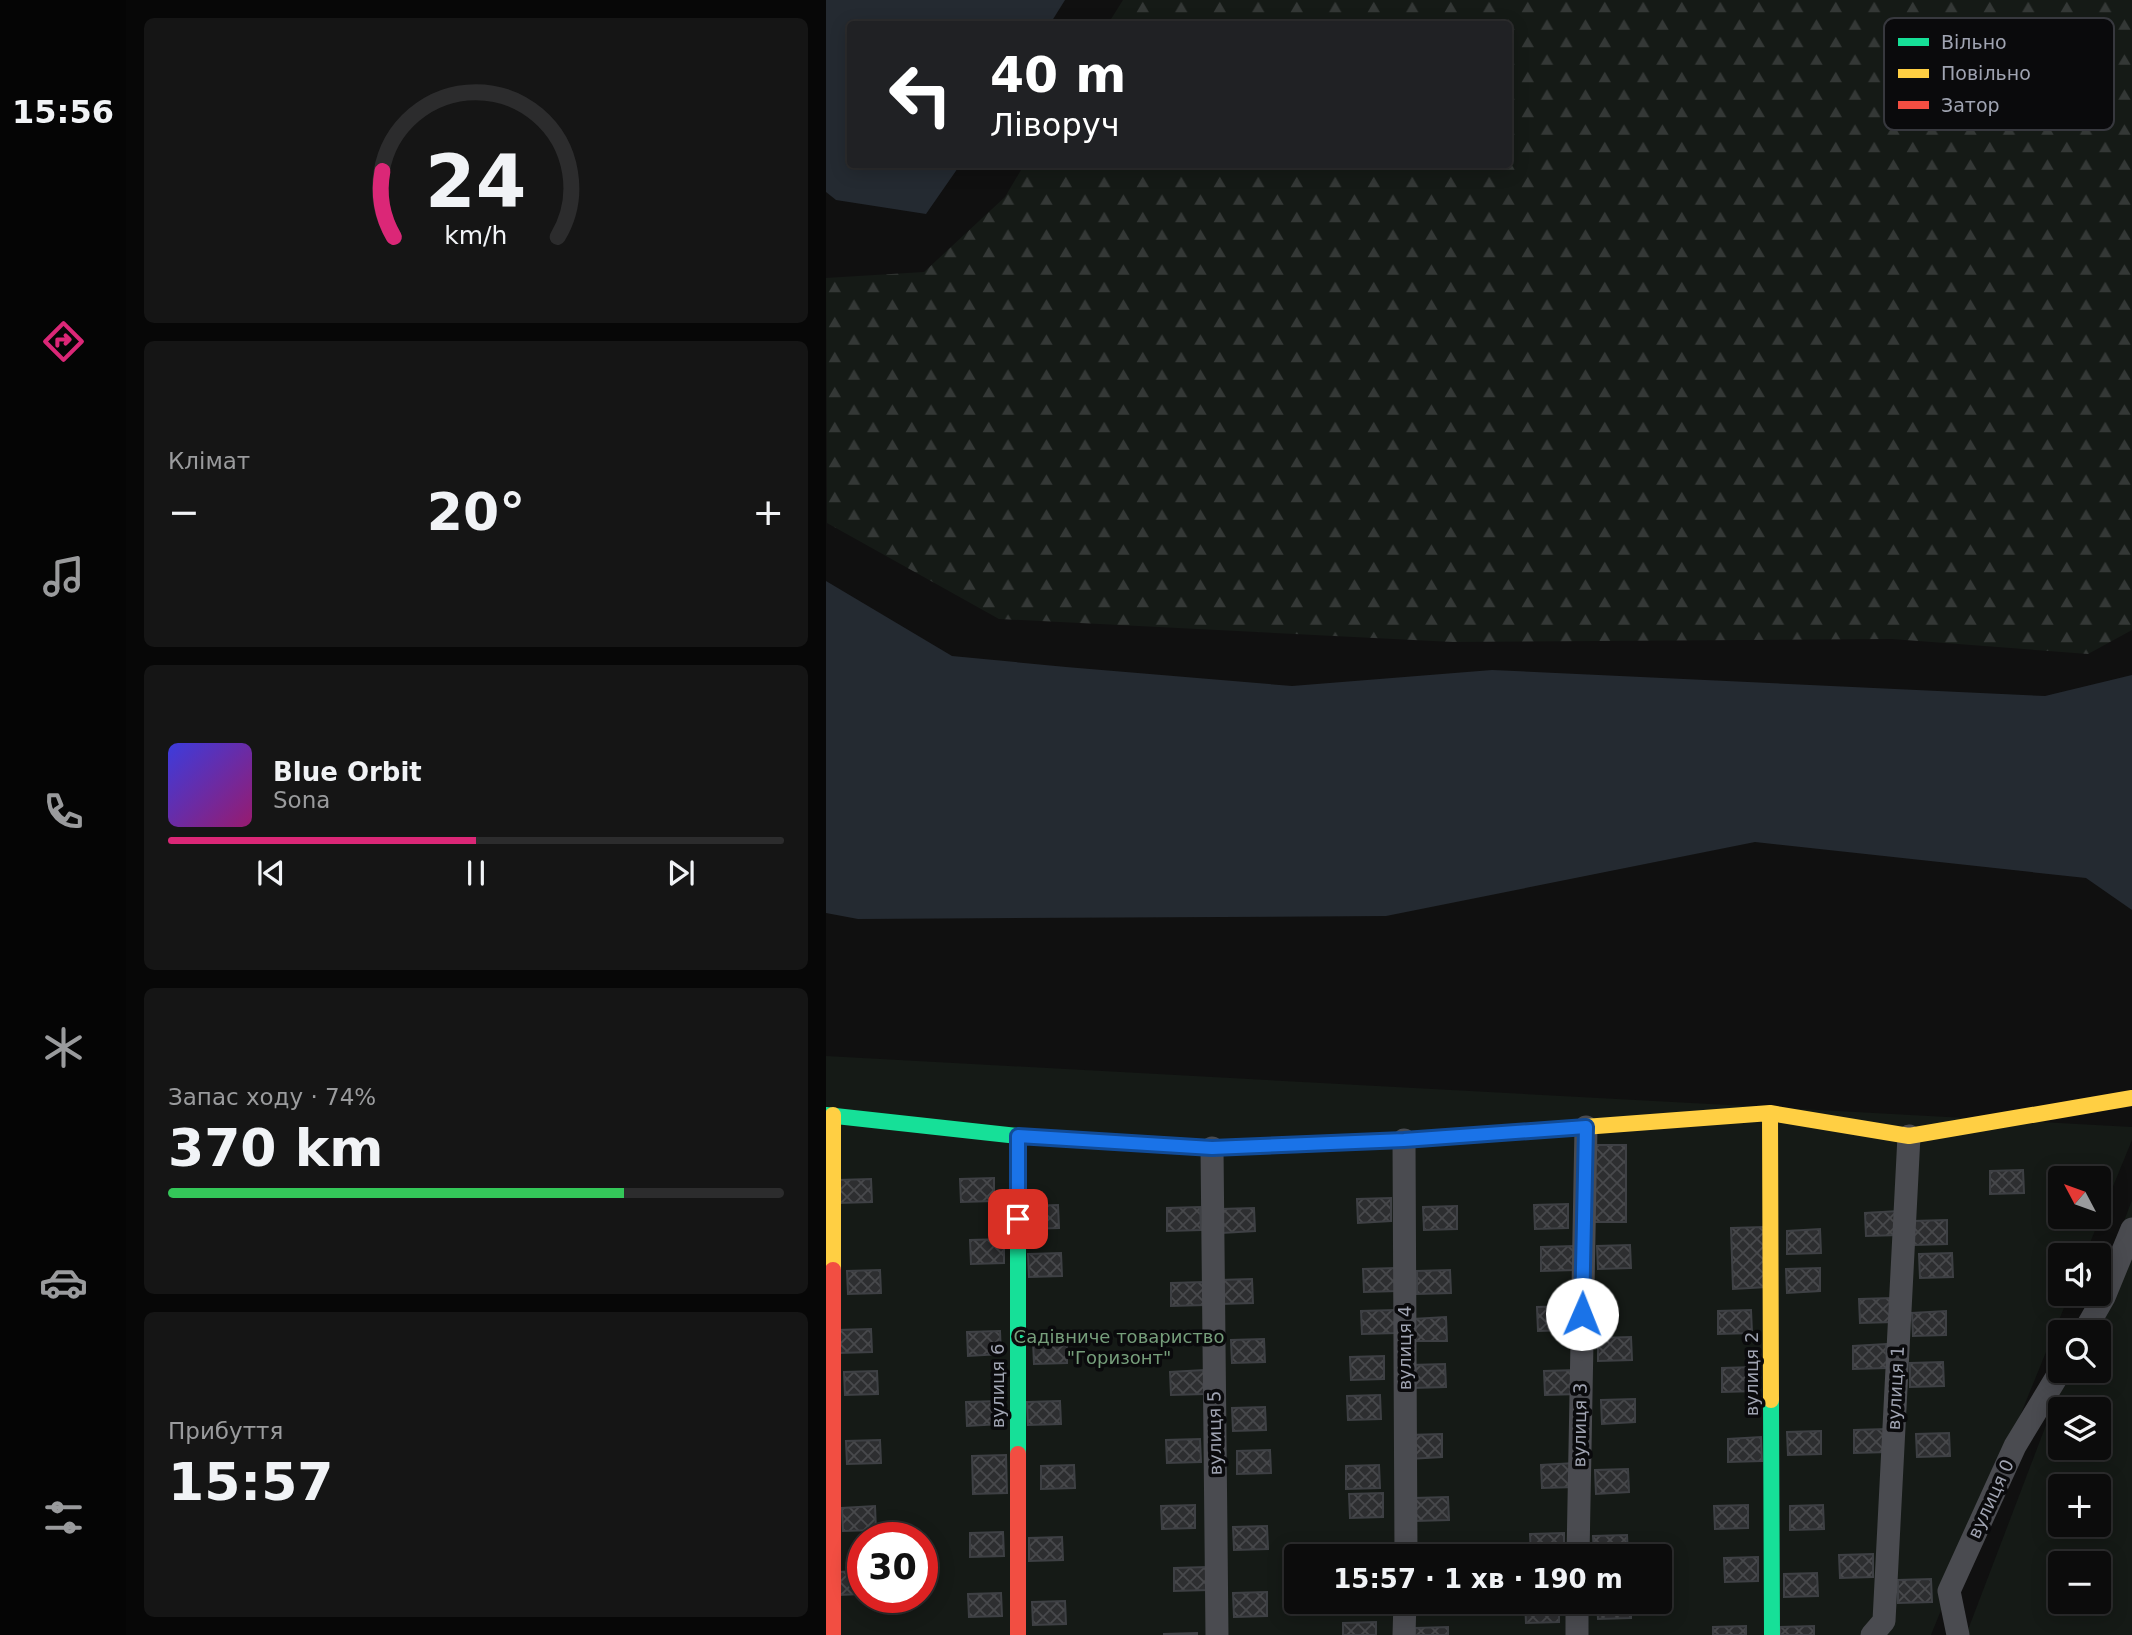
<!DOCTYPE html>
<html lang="uk">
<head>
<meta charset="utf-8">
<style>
  :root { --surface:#0c0c0c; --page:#151515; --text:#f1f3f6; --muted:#9a9b9d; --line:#2c2c2d; --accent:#db2777 }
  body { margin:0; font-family:"DejaVu Sans",sans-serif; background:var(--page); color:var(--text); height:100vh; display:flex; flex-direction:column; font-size:26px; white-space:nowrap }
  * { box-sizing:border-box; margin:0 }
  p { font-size:23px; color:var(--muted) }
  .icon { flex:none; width:38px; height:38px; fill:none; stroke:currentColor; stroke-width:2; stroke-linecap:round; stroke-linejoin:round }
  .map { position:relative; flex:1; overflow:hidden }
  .details { display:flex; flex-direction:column; gap:18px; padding:18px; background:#070707; width:700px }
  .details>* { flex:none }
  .top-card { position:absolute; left:21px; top:21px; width:665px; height:147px; border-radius:7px; box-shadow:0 4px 18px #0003,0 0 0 2px var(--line); background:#202124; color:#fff; overflow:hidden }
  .needle { width:46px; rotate:311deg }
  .tools { position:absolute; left:1222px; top:1166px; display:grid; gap:14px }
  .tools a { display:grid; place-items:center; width:63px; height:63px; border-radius:7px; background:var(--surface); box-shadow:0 4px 18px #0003,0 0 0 2px var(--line); font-size:35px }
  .speed { position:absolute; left:21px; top:1522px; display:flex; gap:14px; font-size:35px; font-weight:700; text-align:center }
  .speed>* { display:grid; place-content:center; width:91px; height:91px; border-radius:50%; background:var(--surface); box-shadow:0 4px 18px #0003,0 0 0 2px var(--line); line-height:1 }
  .speed .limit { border:10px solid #d22; background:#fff; color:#111 }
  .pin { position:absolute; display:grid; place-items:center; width:60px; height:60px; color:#fff; margin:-30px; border-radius:14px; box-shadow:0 4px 10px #0006 }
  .me { position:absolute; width:77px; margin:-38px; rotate:1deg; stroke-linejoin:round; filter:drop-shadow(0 0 5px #0008) }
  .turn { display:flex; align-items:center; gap:24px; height:147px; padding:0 28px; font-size:32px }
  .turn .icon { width:91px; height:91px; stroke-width:2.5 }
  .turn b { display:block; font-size:49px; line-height:60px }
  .big { font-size:52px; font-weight:600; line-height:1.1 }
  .details .card { flex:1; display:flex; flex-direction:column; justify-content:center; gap:10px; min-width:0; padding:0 24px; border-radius:10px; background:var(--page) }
  .details .dial { align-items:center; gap:0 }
  .dial svg { height:182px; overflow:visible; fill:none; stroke:var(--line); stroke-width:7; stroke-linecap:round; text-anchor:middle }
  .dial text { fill:var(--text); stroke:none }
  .song { display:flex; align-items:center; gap:21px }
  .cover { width:84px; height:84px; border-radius:10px; background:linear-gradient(135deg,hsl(240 70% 55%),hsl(320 70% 35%)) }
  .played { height:7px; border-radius:4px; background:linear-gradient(90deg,var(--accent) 50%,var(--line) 50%) }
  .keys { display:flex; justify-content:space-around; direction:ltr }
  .heat { display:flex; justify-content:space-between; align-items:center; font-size:38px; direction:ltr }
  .charge { height:10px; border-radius:5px; background:linear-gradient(90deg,#34c759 74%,var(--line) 0) }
  .trip { position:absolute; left:458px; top:1544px; width:388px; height:70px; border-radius:7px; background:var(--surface); box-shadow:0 4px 18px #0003,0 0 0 2px var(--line); font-weight:600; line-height:70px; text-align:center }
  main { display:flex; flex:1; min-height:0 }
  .tab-bar { display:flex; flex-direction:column; width:126px; justify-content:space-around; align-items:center; background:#050505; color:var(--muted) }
  .tab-bar .icon { width:49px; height:49px }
  .tab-bar .selected { color:var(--accent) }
  .tab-bar b { font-size:32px; color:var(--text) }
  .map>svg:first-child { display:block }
  .forest { fill:url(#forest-firs) }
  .garden { fill:#151a16; fill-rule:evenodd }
  .water { fill:#242a31 }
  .building { fill:url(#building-cross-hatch); stroke:#3e4044; stroke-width:2 }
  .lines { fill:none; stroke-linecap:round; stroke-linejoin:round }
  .street { stroke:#4a4b50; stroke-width:23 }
  .fast { stroke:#16e098; stroke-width:16 }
  .slow { stroke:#ffcf43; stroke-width:16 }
  .jam { stroke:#f24e42; stroke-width:16 }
  .route-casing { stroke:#114b97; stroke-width:18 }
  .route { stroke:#1a73e8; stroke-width:12 }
  .labels { text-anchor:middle; stroke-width:7; stroke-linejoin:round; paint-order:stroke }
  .park-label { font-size:18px; fill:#769e7b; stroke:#0a0a0c }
  .street-label { font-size:18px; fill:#a0a4b2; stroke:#0a0a0c }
  .key { fill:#0a0a0c; stroke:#37383e; stroke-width:2 }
  .key-label { font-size:19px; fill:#a0a4b2 }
</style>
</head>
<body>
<main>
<nav class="tab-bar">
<b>15:56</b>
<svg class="icon selected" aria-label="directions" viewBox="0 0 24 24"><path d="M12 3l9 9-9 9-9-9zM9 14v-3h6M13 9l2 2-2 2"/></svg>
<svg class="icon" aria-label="music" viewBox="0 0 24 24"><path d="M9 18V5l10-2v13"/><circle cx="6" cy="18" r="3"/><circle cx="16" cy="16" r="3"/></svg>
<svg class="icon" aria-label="phone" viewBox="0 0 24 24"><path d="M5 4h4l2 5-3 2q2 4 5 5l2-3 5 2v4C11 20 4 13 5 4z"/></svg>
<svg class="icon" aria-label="climate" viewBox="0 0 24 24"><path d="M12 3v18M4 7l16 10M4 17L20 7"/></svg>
<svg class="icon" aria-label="car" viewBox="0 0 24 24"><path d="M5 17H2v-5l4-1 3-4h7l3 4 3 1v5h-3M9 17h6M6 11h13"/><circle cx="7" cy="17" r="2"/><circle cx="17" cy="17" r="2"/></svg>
<svg class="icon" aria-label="filters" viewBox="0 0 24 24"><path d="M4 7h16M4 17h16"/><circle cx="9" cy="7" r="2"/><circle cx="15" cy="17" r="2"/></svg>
</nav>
<section class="details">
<div class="card dial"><svg viewBox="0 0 100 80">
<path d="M14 69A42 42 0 1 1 86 69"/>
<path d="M14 69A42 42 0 0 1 9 40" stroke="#db2777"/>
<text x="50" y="56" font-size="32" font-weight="700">24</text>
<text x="50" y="72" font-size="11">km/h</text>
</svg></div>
<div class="card"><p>Клімат</p>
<div class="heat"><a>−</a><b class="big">20°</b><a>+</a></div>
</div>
<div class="card">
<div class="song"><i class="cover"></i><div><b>Blue Orbit</b><p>Sona</p></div></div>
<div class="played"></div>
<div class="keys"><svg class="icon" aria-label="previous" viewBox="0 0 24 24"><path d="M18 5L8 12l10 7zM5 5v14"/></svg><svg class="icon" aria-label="pause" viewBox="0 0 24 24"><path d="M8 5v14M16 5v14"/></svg><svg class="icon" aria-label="next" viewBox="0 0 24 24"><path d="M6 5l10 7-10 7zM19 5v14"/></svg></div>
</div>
<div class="card"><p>Запас ходу · 74%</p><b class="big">370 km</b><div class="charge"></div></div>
<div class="card"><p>Прибуття</p><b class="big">15:57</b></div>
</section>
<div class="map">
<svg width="1306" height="1635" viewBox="0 0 1306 1635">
  <defs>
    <pattern id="forest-firs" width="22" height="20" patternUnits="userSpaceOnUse" patternTransform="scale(1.75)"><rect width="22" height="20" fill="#151a16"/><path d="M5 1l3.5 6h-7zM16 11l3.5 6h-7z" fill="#343836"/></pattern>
    <pattern id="building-cross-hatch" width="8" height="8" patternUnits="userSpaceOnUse" patternTransform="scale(1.75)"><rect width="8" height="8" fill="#2d2e30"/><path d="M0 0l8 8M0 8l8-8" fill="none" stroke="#48494c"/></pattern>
  </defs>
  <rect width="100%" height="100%" fill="#101010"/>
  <path class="forest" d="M297,0h1009v630l-44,24 -196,-15 -439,3 -454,-23 -172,-96 -1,-245 98,-6 81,-75 19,-32 484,-1v-140h-400z"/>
  <path class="garden" d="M0,1056l1306,71v13l-47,115h-25v38h10l-139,342h-1105zM1234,1178h38v38h-38zM37,1538h59v60h-59zM471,1556h364v45h-364z
    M1306,1200v435h-166l101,-265h31v-38h-16zM1234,1409h38v38h-38zM1234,1486h38v38h-38zM1234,1563h38v38h-38z"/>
  <path class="water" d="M0,0h239l-15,24h-200v140l110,1 -34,49 -90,-14 -10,-8z
    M0,581l126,75 114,11 226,19 200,-16 553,26 87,-21v235l-46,-32 -331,-36 -369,74 -528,3 -32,-6z"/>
  <path class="building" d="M766,1145h34v77h-33z
    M1197,1170l1,23 -34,1v-23z
    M1269,1172v6h-34v-5z
    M168,1178v23l-33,1 -1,-23z
    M45,1179l1,23 -34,1v-23z
    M565,1198v23l-33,2 -1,-24z
    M742,1204v24l-33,1 -1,-24z
    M232,1205l1,23 -34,1v-23z
    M631,1206v23l-33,1 -1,-23z
    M374,1207l1,23 -34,1v-23z
    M428,1208l1,23 -33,2 -1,-24z
    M1073,1211l1,24 -34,1 -1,-23z
    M1121,1220v24l-33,1 -1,-24z
    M938,1227l3,60 -34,2 -2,-61z
    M994,1229l1,24 -34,1v-23z
    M178,1239v24l-33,1 -1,-24z
    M804,1245l1,23 -33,1 -1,-23z
    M748,1246l1,24 -34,1v-24z
    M235,1253l1,23 -33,1 -1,-23z
    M1126,1253l1,24 -33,1 -1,-24z
    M570,1268l1,23 -33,1 -1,-23z
    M994,1268v23l-33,2 -1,-24z
    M54,1270l1,23 -33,1 -1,-23z
    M624,1270l1,23 -34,1v-23z
    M426,1279l1,24 -33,1 -1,-24z
    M378,1282l1,23 -34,1v-23z
    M1067,1298l1,24 -34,1 -1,-24z
    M744,1306l1,24 -33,1 -1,-24z
    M569,1310l1,23 -34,1 -1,-23z
    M925,1310l1,23 -34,1v-23z
    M1120,1311v24l-33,1 -1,-23z
    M620,1317l1,24h-34v-22z
    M45,1329l1,23 -34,1 -1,-23z
    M174,1331l1,23 -33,2 -1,-24z
    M805,1337l1,23 -34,1v-23z
    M438,1339l1,23 -33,1 -1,-23z
    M241,1340v23l-33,1 -1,-23z
    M1060,1344l1,24 -34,1v-23z
    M558,1356v23l-33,1 -1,-23z
    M1117,1362l1,24 -34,1v-24z
    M619,1364l1,23 -34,1 -1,-23z
    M929,1367l1,24 -34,1v-24z
    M378,1370l1,24 -34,1 -1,-23z
    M752,1370l1,24 -34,1 -1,-24z
    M51,1371l1,23 -33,1 -1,-23z
    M554,1395l1,24 -33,1 -1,-24z
    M809,1399v23l-33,2 -1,-24z
    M174,1401l1,23 -34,2 -1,-24z
    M234,1401l1,23 -33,1 -1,-23z
    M439,1407l1,23 -33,1 -1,-23z
    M1061,1429l1,23 -34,1v-23z
    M995,1431v23l-33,1 -1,-23z
    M1123,1433l1,23 -33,1 -1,-23z
    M616,1434v23l-33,2 -1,-24z
    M935,1437l1,24 -34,1v-23z
    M374,1439l1,23 -34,1 -1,-23z
    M54,1440l1,23 -34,1 -1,-23z
    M444,1450l1,23 -34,1v-23z
    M180,1455l1,38 -34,1 -1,-38z
    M749,1463v24l-33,1 -1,-23z
    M248,1465l1,23 -34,1v-23z
    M553,1465l1,23 -34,1v-23z
    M802,1469l1,23 -33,2 -1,-24z
    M557,1493v24l-33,1 -1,-24z
    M622,1497l1,23 -34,1 -1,-23z
    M369,1505v23l-33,1 -1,-23z
    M922,1505v23l-33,1 -1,-23z
    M997,1505l1,24 -34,1v-24z
    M49,1506l1,24 -33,1 -1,-23z
    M441,1526l1,23 -34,1 -1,-23z
    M177,1532l1,24 -34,1v-24z
    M738,1533v23h-33l-1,-22z
    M801,1535l1,21h-34l-1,-20z
    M236,1537l1,23 -34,1v-23z
    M1047,1554v23l-33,1 -1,-23z
    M932,1557v24l-33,1 -1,-24z
    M381,1567l1,23 -34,1v-23z
    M37,1571v23l-25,1 -1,-23z
    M991,1573l1,23 -34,1v-23z
    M1105,1579l1,23 -34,1v-23z
    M441,1592v24l-33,1 -1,-24z
    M175,1593l1,23 -33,1 -1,-23z
    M239,1601l1,23 -33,1 -1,-23z
    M699,1601h34v21l-33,1z
    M771,1601h34v17l-33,1z
    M550,1622v13h-33v-12z
    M920,1626v9h-33v-8z
    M988,1626v9h-34v-8z
    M622,1627v8h-33v-7z
    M371,1633v2h-33v-1z"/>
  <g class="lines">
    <path class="street" d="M578,1140l2,416
      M386,1148l5,487
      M1258,1332l20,-35 28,-68
      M752,1556l8,-429
      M578,1635l1,-34
      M751,1635v-34
      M1046,1635l12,-14 25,-485
      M1132,1635l-9,-44 66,-145 46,-76"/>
    <path class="fast" d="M0,1115l192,21 165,10
      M192,1136v318
      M945,1400l1,235"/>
    <path class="slow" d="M944,1113l1,287
      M7,1115v155
      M677,1133l267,-20 139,23 223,-38"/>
    <path class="jam" d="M357,1146l29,2 192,-8 99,-7
      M7,1270v365
      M192,1454v181"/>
  </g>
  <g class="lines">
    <g class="route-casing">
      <path id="route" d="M192,1219v-83l194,12 192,-8 182,-13 -4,187"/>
    </g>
    <use href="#route" class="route"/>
  </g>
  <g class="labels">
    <g class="park-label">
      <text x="293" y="1343">Садівниче товариство<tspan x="293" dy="21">"Горизонт"</tspan></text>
    </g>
    <g class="street-label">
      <text transform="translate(579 1348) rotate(-90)" y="6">вулиця 4</text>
      <text transform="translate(926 1374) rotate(-90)" y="6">вулиця 2</text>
      <text transform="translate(172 1386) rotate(-90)" y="6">вулиця 6</text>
      <text transform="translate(1070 1388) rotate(-87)" y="6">вулиця 1</text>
      <text transform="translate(754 1425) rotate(-89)" y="6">вулиця 3</text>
      <text transform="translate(389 1433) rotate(-91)" y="6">вулиця 5</text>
      <text transform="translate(1165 1499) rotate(-65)" y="6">вулиця 0</text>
    </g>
  </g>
  <rect x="1058" y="18" width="230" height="112" rx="10" class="key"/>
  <rect x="1072" y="38" width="31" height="8" fill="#16e098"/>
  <rect x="1072" y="69" width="31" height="9" fill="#ffcf43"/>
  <rect x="1072" y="101" width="31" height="8" fill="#f24e42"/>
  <g class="key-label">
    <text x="1115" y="49">Вільно</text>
    <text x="1115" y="80">Повільно</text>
    <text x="1115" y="112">Затор</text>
  </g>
</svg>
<div class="tools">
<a><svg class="needle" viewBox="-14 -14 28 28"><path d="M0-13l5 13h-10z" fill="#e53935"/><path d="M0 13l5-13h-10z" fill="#9a9b9d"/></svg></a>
<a><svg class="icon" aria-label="sound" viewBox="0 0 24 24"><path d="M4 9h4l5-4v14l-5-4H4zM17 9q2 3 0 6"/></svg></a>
<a><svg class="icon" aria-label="search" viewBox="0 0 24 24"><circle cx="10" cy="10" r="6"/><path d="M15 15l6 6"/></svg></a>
<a><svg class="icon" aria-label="layers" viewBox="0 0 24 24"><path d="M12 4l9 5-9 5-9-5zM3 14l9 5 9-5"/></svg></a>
<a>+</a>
<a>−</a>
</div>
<div class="speed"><div class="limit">30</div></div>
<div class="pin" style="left:192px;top:1219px;background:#d93025"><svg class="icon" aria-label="arrive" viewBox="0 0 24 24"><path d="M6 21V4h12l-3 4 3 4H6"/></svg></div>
<svg class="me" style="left:756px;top:1314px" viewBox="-20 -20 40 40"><circle r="19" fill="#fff"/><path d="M0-13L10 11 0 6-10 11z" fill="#1a73e8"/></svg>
<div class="trip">15:57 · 1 хв · 190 m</div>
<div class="top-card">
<div class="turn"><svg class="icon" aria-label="left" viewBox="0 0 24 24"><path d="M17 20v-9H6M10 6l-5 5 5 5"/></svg><div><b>40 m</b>Ліворуч</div></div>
</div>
</div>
</main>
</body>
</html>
